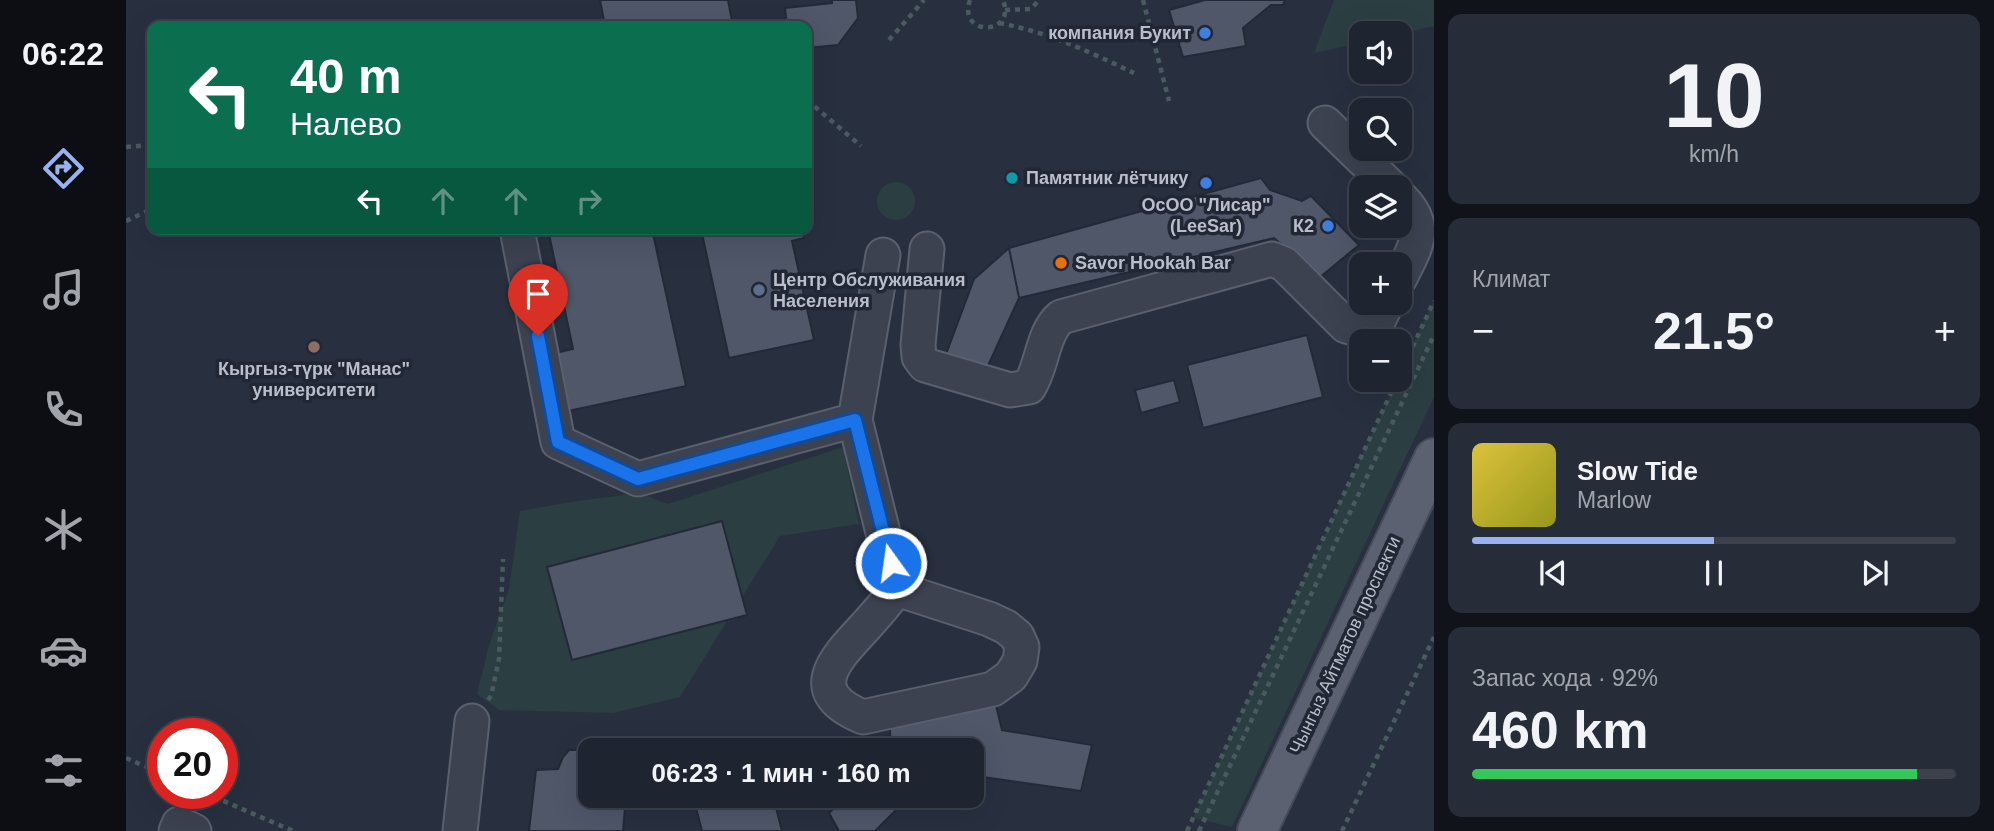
<!DOCTYPE html>
<html lang="ru">
<head>
<meta charset="utf-8">
<style>
  :root { --surface:#1e2430; --page:#262c38; --text:#f1f3f6; --muted:#a1a4ab; --line:#3c414c; --accent:#97b1f1 }
  body { margin:0; font-family:Helvetica,sans-serif; background:var(--page); color:var(--text); height:100vh; display:flex; flex-direction:column; font-size:26px; white-space:nowrap }
  * { box-sizing:border-box; margin:0 }
  p { font-size:23px; color:var(--muted) }
  .icon { flex:none; width:38px; height:38px; fill:none; stroke:currentColor; stroke-width:2; stroke-linecap:round; stroke-linejoin:round }
  .map { position:relative; flex:1; overflow:hidden }
  .details { display:flex; flex-direction:column; gap:14px; padding:14px; background:#10141a; width:560px }
  .details>* { flex:none }
  .guide { position:absolute; left:21px; top:21px; width:665px; height:214px; border-radius:14px; box-shadow:0 7px 28px #0002,0 0 0 2px var(--line); background:#0b6e4f; color:#fff; overflow:hidden }
  .fabs { position:absolute; left:1223px; top:21px; display:grid; gap:14px }
  .fabs a { display:grid; place-items:center; width:63px; height:63px; border-radius:14px; background:var(--surface); box-shadow:0 7px 28px #0002,0 0 0 2px var(--line); font-size:35px }
  .speed { position:absolute; left:21px; top:718px; display:flex; gap:14px; font-size:35px; font-weight:700; text-align:center }
  .speed>* { display:grid; place-content:center; width:91px; height:91px; border-radius:50%; background:var(--surface); box-shadow:0 7px 28px #0002,0 0 0 2px var(--line); line-height:1 }
  .speed .limit { border:10px solid #d22; background:#fff; color:#111 }
  .pin { position:absolute; display:grid; place-items:center; width:60px; height:60px; color:#fff; margin:-72px -30px; border-radius:50% 50% 50% 0; rotate:-45deg; box-shadow:0 0 7px #0007 }
  .pin .icon { rotate:45deg }
  .me { position:absolute; width:77px; margin:-38px; rotate:346deg; stroke-linejoin:round; filter:drop-shadow(0 0 5px #0008) }
  .turn { display:flex; align-items:center; gap:24px; height:147px; padding:0 28px; font-size:32px }
  .turn .icon { width:91px; height:91px; stroke-width:2.5 }
  .turn b { display:block; font-size:49px; line-height:60px }
  .lanes { display:flex; align-items:center; height:66px; padding:0 28px; background:#0003; justify-content:center; gap:35px; direction:ltr }
  .lanes .off { opacity:.35 }
  .big { font-size:52px; font-weight:600; line-height:1.1 }
  .details .card { flex:1; display:flex; flex-direction:column; justify-content:center; gap:10px; min-width:0; padding:0 24px; border-radius:14px; background:var(--page) }
  .details .dial { align-items:center; gap:0 }
  .dial b { font-size:91px; line-height:1 }
  .song { display:flex; align-items:center; gap:21px }
  .cover { width:84px; height:84px; border-radius:10px; background:linear-gradient(135deg,hsl(50 70% 55%),hsl(60 70% 35%)) }
  .played { height:7px; border-radius:4px; background:linear-gradient(90deg,var(--accent) 50%,var(--line) 50%) }
  .keys { display:flex; justify-content:space-around; direction:ltr }
  .heat { display:flex; justify-content:space-between; align-items:center; font-size:38px; direction:ltr }
  .charge { height:10px; border-radius:5px; background:linear-gradient(90deg,#34c759 92%,var(--line) 0) }
  .trip { position:absolute; left:452px; top:738px; width:406px; height:70px; border-radius:14px; background:var(--surface); box-shadow:0 7px 28px #0002,0 0 0 2px var(--line); font-weight:600; line-height:70px; text-align:center }
  main { display:flex; flex:1; min-height:0 }
  .tabs { display:flex; flex-direction:column; width:126px; justify-content:space-around; align-items:center; background:#0c0e13; color:var(--muted) }
  .tabs .icon { width:49px; height:49px }
  .tabs .on { color:var(--accent) }
  .tabs b { font-size:32px; color:var(--text) }
  .map>svg:first-child { display:block }
  .green { fill:#2b3e42 }
  .building { fill:#4f5769; stroke:#232937; stroke-width:2 }
  .lines { fill:none; stroke-linecap:round; stroke-linejoin:round }
  .minor-casing { stroke:#5a606d; stroke-width:37 }
  .major-casing { stroke:#464b59; stroke-width:42 }
  .path { stroke:#4a5b60; stroke-width:4.5; stroke-dasharray:5 5; stroke-linecap:butt }
  .minor { stroke:#3c4250; stroke-width:33 }
  .major { stroke:#5b6170; stroke-width:38 }
  .route-casing { stroke:#114b97; stroke-width:18 }
  .route { stroke:#1a73e8; stroke-width:12 }
  .shop-dot { fill:#3f7fe0; stroke:#212735; stroke-width:2.5 }
  .culture-dot { fill:#0f9aa8; stroke:#212735; stroke-width:2.5 }
  .food-dot { fill:#e8710a; stroke:#212735; stroke-width:2.5 }
  .service-dot { fill:#5c6f8a; stroke:#212735; stroke-width:2.5 }
  .education-dot { fill:#8d6e63; stroke:#212735; stroke-width:2.5 }
  .labels { text-anchor:middle; stroke-width:7; stroke-linejoin:round; paint-order:stroke }
  .poi-label { font-size:18px; font-weight:bold; fill:#b9beca; stroke:#212735; text-anchor:start }
  .street-label { font-size:18px; fill:#b9beca; stroke:#212735 }
</style>
</head>
<body>
<main>
<nav class="tabs">
<b>06:22</b>
<svg class="icon on" aria-label="directions" viewBox="0 0 24 24"><path d="M12 3l9 9-9 9-9-9zM9 14v-3h6M13 9l2 2-2 2"/></svg>
<svg class="icon" aria-label="music" viewBox="0 0 24 24"><path d="M9 18V5l10-2v13"/><circle cx="6" cy="18" r="3"/><circle cx="16" cy="16" r="3"/></svg>
<svg class="icon" aria-label="phone" viewBox="0 0 24 24"><path d="M5 4h4l2 5-3 2q2 4 5 5l2-3 5 2v4C11 20 4 13 5 4z"/></svg>
<svg class="icon" aria-label="climate" viewBox="0 0 24 24"><path d="M12 3v18M4 7l16 10M4 17L20 7"/></svg>
<svg class="icon" aria-label="car" viewBox="0 0 24 24"><path d="M5 17H2v-5l4-1 3-4h7l3 4 3 1v5h-3M9 17h6M6 11h13"/><circle cx="7" cy="17" r="2"/><circle cx="17" cy="17" r="2"/></svg>
<svg class="icon" aria-label="filters" viewBox="0 0 24 24"><path d="M4 7h16M4 17h16"/><circle cx="9" cy="7" r="2"/><circle cx="15" cy="17" r="2"/></svg>
</nav>
<div class="map">
<svg width="1308" height="831" viewBox="0 0 1308 831">
  <rect width="100%" height="100%" fill="#283040"/>
  <path class="green" d="M1208,0h100v26l-34,8 -38,-1 -1,10 -47,10z
    M751 201a19 19 0 1 1 38 0a19 19 0 1 1-38 0Z
    M1308,300v97l-202,430 -39,-9 204,-438h3v-7z
    M717,447l16,77 -79,12 -100,161 -67,16 -114,-3 -22,-16 13,-52 19,-53 11,-78 58,-10 60,-8 30,11z"/>
  <path class="building" d="M474,0h128l4,21 -28,5h-99z
    M706,0h24l2,18 -20,27 -31,3v-22h-20l-2,-18 47,-5z
    M1079,0h80l-2,5h-12l-28,23 3,18 -63,11 -14,-47z
    M1135,178l9,12 32,11 9,-5 48,49 -40,33 -45,-40 -255,60 -10,-50z
    M422,229h104l34,157 -118,25 -13,-58 18,-4z
    M575,229h101l2,9 -12,3 22,99 -85,18z
    M883,248l10,50 -33,72 -41,-13 29,-78z
    M1181,335l16,62 -120,31 -16,-63z
    M1048,380l6,22 -39,11 -6,-23z
    M596,521l25,94 -175,45 -25,-93z
    M868,697l8,33 90,15 -11,46 -105,-15 -5,1v-26h-79l-3,-28z
    M443,750h13l8,4v42h36l-3,35h-94l7,-61 22,-1 5,-12z
    M567,796h80l9,35h-80z
    M721,796h63l-35,35h-36l-10,-18z"/>
  <g class="lines">
    <g class="minor-casing">
      <path id="minor" d="M1199,123l66,64
        M1274,197c30,29 16,49 0,81
        M391,229l41,213 80,37 217,-59
        M801,249l-9,96 1,12 6,8 85,25 19,-3c14,-22 13,-54 32,-70l211,-58 12,5 62,62 21,5 12,-12 8,-16
        M757,255l-28,165 42,169c-10,13 -21,26 -32,38 -30,32 -63,65 -2,90l130,-28 18,-13 9,-15 2,-14 -5,-11 -11,-9 -17,-8 -92,-30
        M50,831l3,-7 15,7
        M334,831l12,-110"/>
    </g>
    <g class="major-casing">
      <path id="major" d="M1131,831l177,-373"/>
    </g>
    <path class="path" d="M844,0c-13,37 47,36 33,0
      M1017,0l26,101
      M879,10l26,-1 8,-9
      M873,23c52,10 88,28 135,50
      M763,40l35,-40
      M681,100l54,46
      M0,147l26,-2
      M0,221l26,-12
      M1274,374l34,-73
      M362,700l3,-4 8,-37 4,-100
      M0,758l37,16
      M79,793l88,38
      M1061,831l210,-451
      M1073,831l235,-496
      M1216,831l92,-194"/>
    <use href="#minor" class="minor"/>
    <use href="#major" class="major"/>
  </g>
  <g class="lines">
    <g class="route-casing">
      <path id="route" d="M412,336l20,106 80,37 217,-59 36,143"/>
    </g>
    <use href="#route" class="route"/>
  </g>
  <g class="shop-dot">
    <circle cx="1079" cy="33" r="7"/>
    <circle cx="1080" cy="183" r="7"/>
    <circle cx="1202" cy="226" r="7"/>
  </g>
  <circle class="culture-dot" cx="886" cy="178" r="7"/>
  <circle class="food-dot" cx="935" cy="263" r="7"/>
  <circle class="service-dot" cx="633" cy="290" r="7"/>
  <circle class="education-dot" cx="188" cy="347" r="7"/>
  <g class="labels">
    <g class="poi-label">
      <text x="1065" y="39" text-anchor="end">компания Букит</text>
      <text x="900" y="184">Памятник лётчику</text>
      <text x="1080" y="211" text-anchor="middle">ОсОО "Лисар"<tspan x="1080" dy="21">(LeeSar)</tspan></text>
      <text x="1188" y="232" text-anchor="end">К2</text>
      <text x="949" y="269">Savor Hookah Bar</text>
      <text x="647" y="286">Центр Обслуживания<tspan x="647" dy="21">Населения</tspan></text>
      <text x="188" y="375" text-anchor="middle">Кыргыз-түрк "Манас"<tspan x="188" dy="21">университети</tspan></text>
    </g>
    <g class="street-label">
      <text transform="translate(1219 645) rotate(-65)" y="6">Чынгыз Айтматов проспекти</text>
    </g>
  </g>
</svg>
<div class="fabs">
<a><svg class="icon" aria-label="sound" viewBox="0 0 24 24"><path d="M4 9h4l5-4v14l-5-4H4zM17 9q2 3 0 6"/></svg></a>
<a><svg class="icon" aria-label="search" viewBox="0 0 24 24"><circle cx="10" cy="10" r="6"/><path d="M15 15l6 6"/></svg></a>
<a><svg class="icon" aria-label="layers" viewBox="0 0 24 24"><path d="M12 4l9 5-9 5-9-5zM3 14l9 5 9-5"/></svg></a>
<a>+</a>
<a>−</a>
</div>
<div class="speed"><div class="limit">20</div></div>
<div class="pin" style="left:412px;top:336px;background:#d93025"><svg class="icon" aria-label="arrive" viewBox="0 0 24 24"><path d="M6 21V4h12l-3 4 3 4H6"/></svg></div>
<svg class="me" style="left:765px;top:563px" viewBox="-20 -20 40 40"><circle r="17" fill="#1a73e8" stroke="#fff" stroke-width="3"/><path d="M0-11L8 9 0 5-8 9z" fill="#fff"/></svg>
<div class="trip">06:23 · 1 мин · 160 m</div>
<div class="guide">
<div class="turn"><svg class="icon" aria-label="left" viewBox="0 0 24 24"><path d="M17 20v-9H6M10 6l-5 5 5 5"/></svg><div><b>40 m</b>Налево</div></div>
<div class="lanes"><svg class="icon" aria-label="left" viewBox="0 0 24 24"><path d="M17 20v-9H6M10 6l-5 5 5 5"/></svg><svg class="icon off" aria-label="ahead" viewBox="0 0 24 24"><path d="M12 20V5M6 11l6-6 6 6"/></svg><svg class="icon off" aria-label="ahead" viewBox="0 0 24 24"><path d="M12 20V5M6 11l6-6 6 6"/></svg><svg class="icon off" aria-label="right" viewBox="0 0 24 24"><path d="M7 20v-9h11M14 6l5 5-5 5"/></svg></div>
</div>
</div>
<section class="details">
<div class="card dial"><b>10</b><p>km/h</p></div>
<div class="card"><p>Климат</p>
<div class="heat"><a>−</a><b class="big">21.5°</b><a>+</a></div>
</div>
<div class="card">
<div class="song"><i class="cover"></i><div><b>Slow Tide</b><p>Marlow</p></div></div>
<div class="played"></div>
<div class="keys"><svg class="icon" aria-label="previous" viewBox="0 0 24 24"><path d="M18 5L8 12l10 7zM5 5v14"/></svg><svg class="icon" aria-label="pause" viewBox="0 0 24 24"><path d="M8 5v14M16 5v14"/></svg><svg class="icon" aria-label="next" viewBox="0 0 24 24"><path d="M6 5l10 7-10 7zM19 5v14"/></svg></div>
</div>
<div class="card"><p>Запас хода · 92%</p><b class="big">460 km</b><div class="charge"></div></div>
</section>
</main>
</body>
</html>
